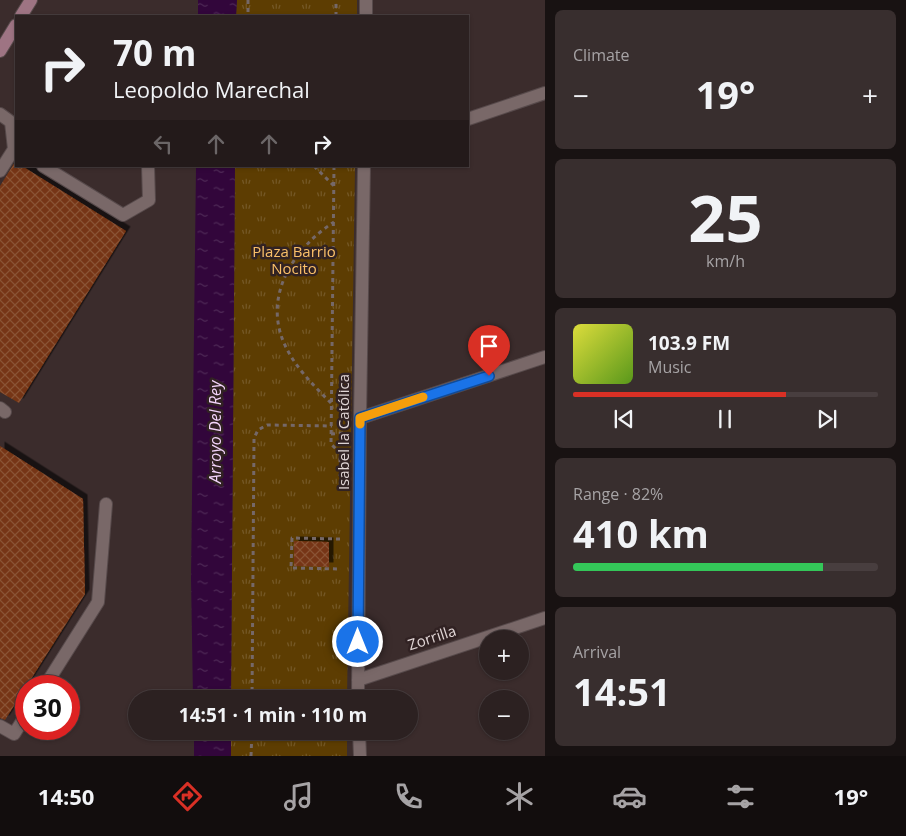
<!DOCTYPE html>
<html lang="en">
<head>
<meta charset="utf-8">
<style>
  :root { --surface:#2c2121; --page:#382e2e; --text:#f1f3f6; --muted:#a6a3a5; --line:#483e3f; --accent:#d93025 }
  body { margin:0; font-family:"Open Sans",sans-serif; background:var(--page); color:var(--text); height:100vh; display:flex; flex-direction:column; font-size:19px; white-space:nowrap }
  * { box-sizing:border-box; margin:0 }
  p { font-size:16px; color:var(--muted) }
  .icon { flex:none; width:28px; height:28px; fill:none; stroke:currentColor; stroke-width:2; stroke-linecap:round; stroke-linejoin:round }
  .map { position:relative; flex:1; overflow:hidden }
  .side { display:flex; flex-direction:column; gap:10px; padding:10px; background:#181212; width:361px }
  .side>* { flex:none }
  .banner { position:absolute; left:15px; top:15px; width:454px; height:152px; border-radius:0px; box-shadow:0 1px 4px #0004,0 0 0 1px var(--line); background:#2c2121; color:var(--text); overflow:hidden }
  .buttons { position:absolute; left:479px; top:630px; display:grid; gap:10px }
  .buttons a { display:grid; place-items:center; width:50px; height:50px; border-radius:50%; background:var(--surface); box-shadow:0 1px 4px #0004,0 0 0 1px var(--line); font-size:25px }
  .speed { position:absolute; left:15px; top:675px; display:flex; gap:10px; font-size:25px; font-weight:700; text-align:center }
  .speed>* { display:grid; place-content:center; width:65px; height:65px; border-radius:50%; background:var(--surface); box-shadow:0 1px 4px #0004,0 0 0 1px var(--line); line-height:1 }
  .speed .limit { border:8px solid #d22; background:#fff; color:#111 }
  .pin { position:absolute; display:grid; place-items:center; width:42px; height:42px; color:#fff; margin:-51px -21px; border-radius:50% 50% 50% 0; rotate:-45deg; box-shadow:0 0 5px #0007 }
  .pin .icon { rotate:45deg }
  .me { position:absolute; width:55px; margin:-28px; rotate:0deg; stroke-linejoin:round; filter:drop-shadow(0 0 4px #0008) }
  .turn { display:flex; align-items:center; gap:18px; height:105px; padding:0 15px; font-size:22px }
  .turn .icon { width:65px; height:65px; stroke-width:2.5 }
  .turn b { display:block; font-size:35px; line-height:42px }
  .lanes { display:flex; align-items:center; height:48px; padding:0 15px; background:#0003; justify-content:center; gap:25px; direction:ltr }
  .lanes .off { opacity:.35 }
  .big { font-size:38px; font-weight:700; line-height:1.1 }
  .side .tile { flex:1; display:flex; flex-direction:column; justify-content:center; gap:8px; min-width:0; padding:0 18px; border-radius:8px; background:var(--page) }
  .side .dial { align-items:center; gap:0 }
  .dial b { font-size:65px; line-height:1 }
  .song { display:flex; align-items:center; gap:15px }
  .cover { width:60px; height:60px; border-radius:8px; background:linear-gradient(135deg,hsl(60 70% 55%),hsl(90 70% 35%)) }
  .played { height:5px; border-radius:2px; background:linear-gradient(90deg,var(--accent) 70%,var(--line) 70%) }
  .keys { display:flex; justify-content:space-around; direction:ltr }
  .heat { display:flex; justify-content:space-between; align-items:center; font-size:28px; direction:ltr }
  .charge { height:8px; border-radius:4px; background:linear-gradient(90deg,#34c759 82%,var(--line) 0) }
  .trip { position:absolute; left:128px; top:690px; width:290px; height:50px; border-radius:25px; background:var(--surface); box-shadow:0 1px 4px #0004,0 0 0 1px var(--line); font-weight:700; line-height:50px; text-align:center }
  .dock { display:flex; height:80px; justify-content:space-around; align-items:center; background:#120d0d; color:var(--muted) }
  .dock .icon { width:35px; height:35px }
  .dock .on { color:var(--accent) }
  .dock b { font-size:22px; color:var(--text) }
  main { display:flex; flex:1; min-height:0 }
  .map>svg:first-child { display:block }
  .park { fill:url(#park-tufts) }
  .water { fill:url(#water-ripples) }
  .building { fill:url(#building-cross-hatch); filter:url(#shadow) }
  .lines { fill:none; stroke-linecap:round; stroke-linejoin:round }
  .lane-casing { stroke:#574a4b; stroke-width:14 }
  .street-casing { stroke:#574a4b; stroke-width:14 }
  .secondary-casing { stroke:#574a4b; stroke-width:14 }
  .path { stroke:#756868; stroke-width:3; stroke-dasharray:4 4; stroke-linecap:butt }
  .lane { stroke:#796868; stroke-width:12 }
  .street { stroke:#796868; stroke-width:12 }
  .secondary { stroke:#9e7483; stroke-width:12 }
  .route-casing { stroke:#114b97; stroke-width:12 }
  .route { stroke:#1a73e8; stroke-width:9 }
  .slow { stroke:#f59e0b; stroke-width:9 }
  .labels { text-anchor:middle; stroke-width:5; stroke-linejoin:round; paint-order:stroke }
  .park-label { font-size:15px; fill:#fbc069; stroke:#312223 }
  .street-label { font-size:15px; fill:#e1d6d6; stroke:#312223 }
  .water-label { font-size:16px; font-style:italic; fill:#f3d4fb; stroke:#312223 }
</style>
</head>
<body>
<main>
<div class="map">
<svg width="545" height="756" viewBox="0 0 545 756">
  <defs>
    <pattern id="park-tufts" width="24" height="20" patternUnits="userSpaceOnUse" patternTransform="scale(1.25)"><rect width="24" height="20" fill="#5d3d02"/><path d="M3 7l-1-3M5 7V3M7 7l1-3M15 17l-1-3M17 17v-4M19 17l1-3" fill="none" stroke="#745826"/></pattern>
    <pattern id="water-ripples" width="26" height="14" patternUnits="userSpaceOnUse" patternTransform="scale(1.25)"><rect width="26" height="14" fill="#32063b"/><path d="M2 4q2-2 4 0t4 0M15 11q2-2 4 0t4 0" fill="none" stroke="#4f2a57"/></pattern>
    <pattern id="building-cross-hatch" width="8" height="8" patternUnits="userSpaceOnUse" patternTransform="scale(1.25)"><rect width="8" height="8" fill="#763612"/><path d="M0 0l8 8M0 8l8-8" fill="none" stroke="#895234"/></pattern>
    <filter id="shadow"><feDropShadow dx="4.5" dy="-4.5" stdDeviation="0" flood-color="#0009"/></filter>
  </defs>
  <rect width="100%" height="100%" fill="#3b2c2c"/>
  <path class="park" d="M237,0h120v16h-121z
    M235,166h120l-8,533h-116z
    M231,731h116v25h-116z"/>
  <path class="water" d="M198,0h39l-1,16h-38z
    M196,166h39l-4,533h-38l-2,-121z
    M194,731h37v25h-37z"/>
  <path class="building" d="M15,162l1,4h6l104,65 -107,172 -19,-11v-206z
    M0,446l83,53 2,95 -80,126 -5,-2z
    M294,541l35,1v25l-35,-1z"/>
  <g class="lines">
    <g class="lane-casing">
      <path id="lane" d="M0,114l11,8 3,27 2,1
        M43,166l80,49 26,-15 -1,-34
        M0,171l14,-22
        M0,408l5,4
        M45,686l53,-84 8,-98
        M0,726l14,8 12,-19"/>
    </g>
    <g class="street-casing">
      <path id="street" d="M366,16v-16
        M468,119l77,-26
        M360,418l185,-61
        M358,680l187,-62
        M358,699l2,-281 4,-252
        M359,731l1,25"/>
    </g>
    <g class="secondary-casing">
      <path id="secondary" d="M21,16l10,-16
        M0,51l16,-26"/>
    </g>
    <path class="path" d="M248,0v16
      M336,16v-16
      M314,166l20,20
      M334,166l-3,278 9,9v23
      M331,403c-18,-18 -37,-37 -47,-60 -21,-48 10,-95 50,-121
      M331,434l12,-1
      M340,539l-48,-1 -1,30 50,1
      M252,699l2,-261 4,-8 9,-5 65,1
      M251,756l1,-25"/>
    <use href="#lane" class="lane"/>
    <use href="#street" class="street"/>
    <use href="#secondary" class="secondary"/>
  </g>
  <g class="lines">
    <g class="route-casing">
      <path id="route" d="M358,642l2,-224 129,-42"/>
    </g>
    <use href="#route" class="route"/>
    <path class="slow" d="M360,424v-6l63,-21"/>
  </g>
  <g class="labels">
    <g class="park-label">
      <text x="294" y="257">Plaza Barrio<tspan x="294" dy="17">Nocito</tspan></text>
    </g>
    <g class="street-label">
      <text transform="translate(344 432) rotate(-90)" y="5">Isabel la Católica</text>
      <text transform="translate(432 638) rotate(-18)" y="5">Zorrilla</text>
    </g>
    <g class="water-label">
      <text transform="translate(215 432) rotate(-90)" y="6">Arroyo Del Rey</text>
    </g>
  </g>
</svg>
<div class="buttons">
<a>+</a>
<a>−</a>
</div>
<div class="speed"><div class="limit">30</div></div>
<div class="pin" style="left:489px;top:376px;background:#d93025"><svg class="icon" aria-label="arrive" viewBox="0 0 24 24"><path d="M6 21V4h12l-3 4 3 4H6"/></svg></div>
<svg class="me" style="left:358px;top:642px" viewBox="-20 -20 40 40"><circle r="17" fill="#1a73e8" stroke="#fff" stroke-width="3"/><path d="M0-11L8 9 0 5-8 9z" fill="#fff"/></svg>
<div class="trip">14:51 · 1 min · 110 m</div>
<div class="banner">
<div class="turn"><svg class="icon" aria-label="right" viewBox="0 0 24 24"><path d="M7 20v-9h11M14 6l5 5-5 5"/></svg><div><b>70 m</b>Leopoldo Marechal</div></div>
<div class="lanes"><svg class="icon off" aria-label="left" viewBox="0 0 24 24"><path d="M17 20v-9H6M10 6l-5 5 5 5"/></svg><svg class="icon off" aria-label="ahead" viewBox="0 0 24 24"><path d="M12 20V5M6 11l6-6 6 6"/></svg><svg class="icon off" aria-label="ahead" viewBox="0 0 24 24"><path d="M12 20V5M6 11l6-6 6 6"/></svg><svg class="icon" aria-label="right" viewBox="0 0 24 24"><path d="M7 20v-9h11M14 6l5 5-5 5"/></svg></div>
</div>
</div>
<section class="side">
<div class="tile"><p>Climate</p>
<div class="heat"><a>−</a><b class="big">19°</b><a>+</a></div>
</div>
<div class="tile dial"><b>25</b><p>km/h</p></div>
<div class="tile">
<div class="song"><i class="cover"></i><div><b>103.9 FM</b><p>Music</p></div></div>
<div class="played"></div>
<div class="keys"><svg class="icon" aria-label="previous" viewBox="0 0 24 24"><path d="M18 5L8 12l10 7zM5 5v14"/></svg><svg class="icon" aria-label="pause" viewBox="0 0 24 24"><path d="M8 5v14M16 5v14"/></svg><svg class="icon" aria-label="next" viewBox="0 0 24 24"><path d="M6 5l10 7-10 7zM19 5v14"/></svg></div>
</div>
<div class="tile"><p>Range · 82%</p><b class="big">410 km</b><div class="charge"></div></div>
<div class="tile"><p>Arrival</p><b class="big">14:51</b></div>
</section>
</main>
<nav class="dock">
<b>14:50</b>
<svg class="icon on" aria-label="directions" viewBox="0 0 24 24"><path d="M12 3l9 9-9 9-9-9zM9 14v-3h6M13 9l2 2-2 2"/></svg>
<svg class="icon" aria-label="music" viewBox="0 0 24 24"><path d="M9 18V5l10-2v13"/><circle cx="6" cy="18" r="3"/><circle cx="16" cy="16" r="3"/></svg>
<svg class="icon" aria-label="phone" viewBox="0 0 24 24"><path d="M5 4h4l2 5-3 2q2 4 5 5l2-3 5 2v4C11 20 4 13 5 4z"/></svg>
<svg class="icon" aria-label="climate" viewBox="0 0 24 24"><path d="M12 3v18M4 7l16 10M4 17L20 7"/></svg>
<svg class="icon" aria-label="car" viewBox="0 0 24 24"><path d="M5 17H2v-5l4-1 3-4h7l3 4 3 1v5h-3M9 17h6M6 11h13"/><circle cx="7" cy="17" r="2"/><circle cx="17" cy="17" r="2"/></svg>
<svg class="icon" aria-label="filters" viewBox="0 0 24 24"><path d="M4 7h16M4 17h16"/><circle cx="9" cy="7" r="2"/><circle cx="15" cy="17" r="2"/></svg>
<b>19°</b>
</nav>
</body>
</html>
